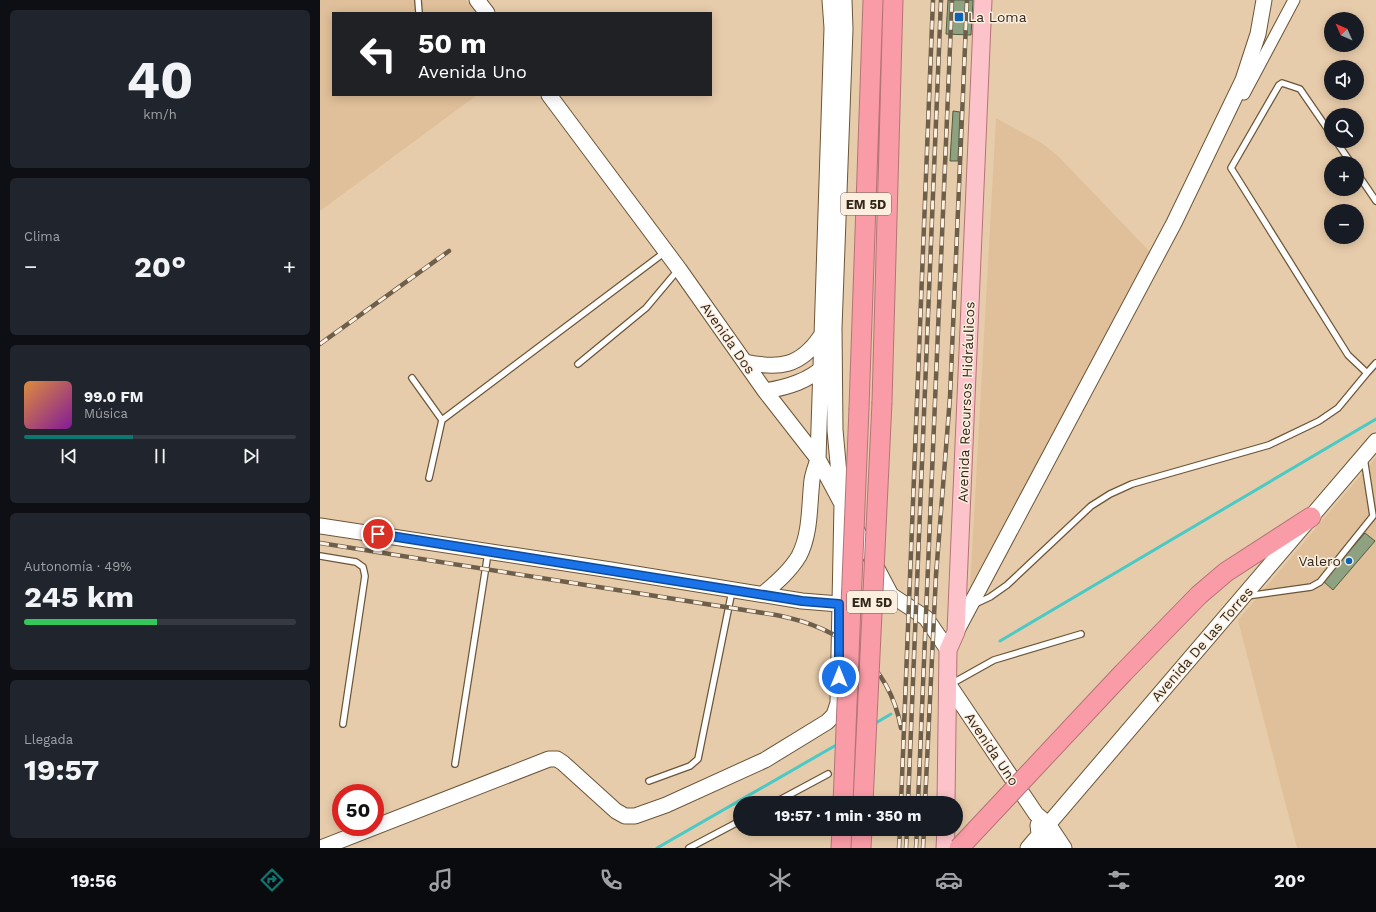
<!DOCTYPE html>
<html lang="es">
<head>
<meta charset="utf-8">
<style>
  :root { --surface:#171b24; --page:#20242c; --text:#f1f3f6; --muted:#9ea1a6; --line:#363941; --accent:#0f766e }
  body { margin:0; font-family:"Work Sans",sans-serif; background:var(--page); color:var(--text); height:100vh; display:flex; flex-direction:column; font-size:15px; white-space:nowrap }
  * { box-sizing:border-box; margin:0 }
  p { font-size:13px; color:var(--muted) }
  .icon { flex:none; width:22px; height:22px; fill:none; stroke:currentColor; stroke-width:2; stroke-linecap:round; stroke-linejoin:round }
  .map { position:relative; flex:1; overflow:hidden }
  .sheet { display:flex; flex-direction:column; gap:10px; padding:10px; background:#0d0f14; width:320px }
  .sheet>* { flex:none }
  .hud { position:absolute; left:12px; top:12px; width:380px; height:84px; border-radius:0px; box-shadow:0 2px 10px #0003; background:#202124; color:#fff; overflow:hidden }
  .needle { width:26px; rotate:315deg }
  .tools { position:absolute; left:1004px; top:12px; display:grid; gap:8px }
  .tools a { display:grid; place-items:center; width:40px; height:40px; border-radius:50%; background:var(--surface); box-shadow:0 2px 10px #0003; font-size:20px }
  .speed { position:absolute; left:12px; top:784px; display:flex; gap:8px; font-size:20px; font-weight:700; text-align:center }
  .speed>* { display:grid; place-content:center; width:52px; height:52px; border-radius:50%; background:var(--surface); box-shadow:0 2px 10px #0003; line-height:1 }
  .speed .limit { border:6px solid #d22; background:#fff; color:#111 }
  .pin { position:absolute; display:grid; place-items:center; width:34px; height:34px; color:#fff; margin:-17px; border:2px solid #fff; border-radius:50%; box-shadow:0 1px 4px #0007 }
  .me { position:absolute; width:44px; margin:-22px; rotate:0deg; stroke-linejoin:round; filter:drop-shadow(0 0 3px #0008) }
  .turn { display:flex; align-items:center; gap:14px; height:84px; padding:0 20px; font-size:18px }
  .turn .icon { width:52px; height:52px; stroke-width:2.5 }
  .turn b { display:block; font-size:28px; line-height:34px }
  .big { font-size:30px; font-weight:700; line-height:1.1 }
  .sheet .tile { flex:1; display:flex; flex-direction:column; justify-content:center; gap:6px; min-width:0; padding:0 14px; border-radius:6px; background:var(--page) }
  .sheet .dial { align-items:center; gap:0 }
  .dial b { font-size:52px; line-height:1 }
  .song { display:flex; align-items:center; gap:12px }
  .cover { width:48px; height:48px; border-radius:6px; background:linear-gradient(135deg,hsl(30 70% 55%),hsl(290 70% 35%)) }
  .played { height:4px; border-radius:2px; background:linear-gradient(90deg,var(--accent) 40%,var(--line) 40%) }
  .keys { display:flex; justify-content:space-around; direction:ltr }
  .heat { display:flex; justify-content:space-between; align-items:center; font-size:22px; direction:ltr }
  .charge { height:6px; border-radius:3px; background:linear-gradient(90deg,#34c759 49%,var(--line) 0) }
  .trip { position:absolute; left:413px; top:796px; width:230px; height:40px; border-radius:20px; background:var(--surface); box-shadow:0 2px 10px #0003; font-weight:700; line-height:40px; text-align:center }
  .tab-bar { display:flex; height:64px; justify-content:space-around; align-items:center; background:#090b0e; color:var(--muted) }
  .tab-bar .icon { width:28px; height:28px }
  .tab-bar .current { color:var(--accent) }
  .tab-bar b { font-size:18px; color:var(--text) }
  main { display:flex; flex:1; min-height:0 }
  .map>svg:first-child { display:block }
  .built { fill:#e0c09a }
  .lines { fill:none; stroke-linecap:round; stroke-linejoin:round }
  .stream { stroke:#4ac9c5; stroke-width:3 }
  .building { fill:#8ea180; stroke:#4c5d3e }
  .lane-casing { stroke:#6c5538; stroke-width:8 }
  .street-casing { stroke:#6c5538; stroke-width:13 }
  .secondary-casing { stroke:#6c5538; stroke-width:17 }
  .primary-casing { stroke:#b47376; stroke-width:19 }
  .highway-casing { stroke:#b47376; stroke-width:21 }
  .lane { stroke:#fff; stroke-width:5.5 }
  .street { stroke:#fff; stroke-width:11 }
  .secondary { stroke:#fff; stroke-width:15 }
  .primary { stroke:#fcc4ca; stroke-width:17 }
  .highway { stroke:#fa9ca7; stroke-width:19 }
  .rail-casing { stroke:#6e5f4b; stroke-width:4.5 }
  .rail { stroke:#fdefdf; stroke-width:3; stroke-dasharray:9; stroke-linecap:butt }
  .highway-bridge-casing { stroke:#b47376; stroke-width:21; stroke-linecap:butt }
  .highway-bridge { stroke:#fa9ca7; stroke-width:19 }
  .route-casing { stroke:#114b97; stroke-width:10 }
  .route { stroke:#1a73e8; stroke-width:7 }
  .poi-dot { fill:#0d64b2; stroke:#fdefdf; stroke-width:1.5 }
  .labels { text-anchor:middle; stroke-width:3; stroke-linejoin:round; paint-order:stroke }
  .shield { fill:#fdefdf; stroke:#6e6355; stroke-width:1 }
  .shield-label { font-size:13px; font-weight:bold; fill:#31271a }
  .poi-label { font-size:14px; fill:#31271a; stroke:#fdefdf; text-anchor:start }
  .street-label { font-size:14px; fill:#31271a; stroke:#fdefdf }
</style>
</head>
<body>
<main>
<section class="sheet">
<div class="tile dial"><b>40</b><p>km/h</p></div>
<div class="tile"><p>Clima</p>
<div class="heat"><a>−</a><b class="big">20°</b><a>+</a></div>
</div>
<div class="tile">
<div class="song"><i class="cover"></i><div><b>99.0 FM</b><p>Música</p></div></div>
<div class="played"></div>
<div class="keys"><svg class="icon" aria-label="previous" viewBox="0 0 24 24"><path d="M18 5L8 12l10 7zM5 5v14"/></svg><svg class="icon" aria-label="pause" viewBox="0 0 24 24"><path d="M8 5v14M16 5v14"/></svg><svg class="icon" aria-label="next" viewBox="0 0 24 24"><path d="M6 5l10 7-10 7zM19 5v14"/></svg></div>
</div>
<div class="tile"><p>Autonomía · 49%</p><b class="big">245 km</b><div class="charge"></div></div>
<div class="tile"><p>Llegada</p><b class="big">19:57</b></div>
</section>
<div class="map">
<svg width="1056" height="848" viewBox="0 0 1056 848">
  <rect width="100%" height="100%" fill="#e7ccab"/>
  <path class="built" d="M0,0h146l10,13h-143v82h144l-157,116z
    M676,118l47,26 15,12 95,99 -183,333z
    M1056,457v391h-79l-59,-228z"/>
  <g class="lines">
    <path class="stream" d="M680,641l376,-222
      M554,724l17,-10
      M337,848l181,-104"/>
  </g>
  <path class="building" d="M628,0h25l-2,35 -25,-1z
    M633,111l7,1 -2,49h-8z
    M1045,533l10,8 -42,49 -10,-9z"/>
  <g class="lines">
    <g class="lane-casing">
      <path id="lane" d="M98,0l1,13
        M1011,134l-31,-45 -18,-6 -3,2 -48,83 117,187 19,18 9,-10
        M1016,141l15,22
        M1037,173l19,28
        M258,364l68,-56 32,-38
        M92,378l30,42 223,-168
        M109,478l13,-58
        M0,556l36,6 7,5 2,9 -22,148
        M927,596l64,-9 9,-5 53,-66 -9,-58
        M655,604l15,-7 17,-12 84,-79 19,-12 22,-10 137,-39 50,-24 19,-13 29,-35
        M631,684l43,-24 87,-26
        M135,764l33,-211
        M329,781l41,-15 8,-7 34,-168
        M454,803l54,-29
        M369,848l51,-27"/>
    </g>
    <g class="street-casing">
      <path id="street" d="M924,94l50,-94"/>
    </g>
    <g class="secondary-casing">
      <path id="secondary" d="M157,0l10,13
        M425,362c34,7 55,5 76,-26
        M445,391c24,-4 43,-10 61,-26
        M521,496l-6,-66 -1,-102 11,-299 -1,-29
        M534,525l37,70
        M0,526l291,44 191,31 37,3 52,-9 35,23 22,32
        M443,594c13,-11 27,-23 36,-38 12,-23 10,-51 13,-76 1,-7 4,-14 6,-21l14,-431 -2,-28
        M636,632l218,-409 69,-143 15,-46 6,-34
        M629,685l87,129 12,10 16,24
        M718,825l1,9 8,14
        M1,848l228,-89h8l6,4 53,48 9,5h10l31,-11 99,-45 62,-38 7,-7 4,-12 4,-199 -24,-45 -53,-68 -86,-122 -130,-174
        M708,848l348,-407"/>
    </g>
    <g class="primary-casing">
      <path id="primary" d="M626,803l2,-153 8,-18 27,-632
        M625,848l1,-19"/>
    </g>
    <g class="highway-casing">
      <path id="highway" d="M562,402l11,-402
        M539,408l14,-408
        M803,673l76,-78 27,-23 85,-55
        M521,848l1,-19
        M541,848l1,-19"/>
    </g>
    <use href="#lane" class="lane"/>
    <use href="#street" class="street"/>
    <use href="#secondary" class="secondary"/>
    <use href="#primary" class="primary"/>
    <use href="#highway" class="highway"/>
    <g class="rail-casing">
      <path id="rail" d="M0,344l129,-93
        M0,543l456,72c64,12 113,47 125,113
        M581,803l32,-803
        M588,803l33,-803
        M598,803l34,-803
        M605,803l11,-228 14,-178 17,-397
        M579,848l1,-19
        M586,848l1,-19
        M596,848l1,-19
        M603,848l1,-19"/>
    </g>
    <use href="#rail" class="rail"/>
    <g class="highway-bridge-casing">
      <path id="highway-bridge" d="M523,803l16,-395
        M543,803l19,-401
        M639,848l164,-175"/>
    </g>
    <use href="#highway-bridge" class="highway-bridge"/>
  </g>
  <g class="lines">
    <g class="route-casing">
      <path id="route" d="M58,534l424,67 37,3v73"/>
    </g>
    <use href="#route" class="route"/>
  </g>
  <g class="poi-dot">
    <rect x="634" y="12" width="10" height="10" rx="2"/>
    <circle cx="1029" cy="561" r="4"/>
  </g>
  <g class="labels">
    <g class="shield">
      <rect x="521" y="193" width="50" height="22" rx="3"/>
      <rect x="527" y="591" width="50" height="22" rx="3"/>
    </g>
    <g class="shield-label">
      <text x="546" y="209">EM 5D</text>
      <text x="552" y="607">EM 5D</text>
    </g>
    <g class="poi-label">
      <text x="648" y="22">La Loma</text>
      <text x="1021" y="566" text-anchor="end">Valero</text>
    </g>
    <g class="street-label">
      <text transform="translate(408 338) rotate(55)" y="5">Avenida Dos</text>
      <text transform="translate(646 402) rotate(-88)" y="5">Avenida Recursos Hidráulicos</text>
      <text transform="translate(882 644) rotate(-49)" y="5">Avenida De las Torres</text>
      <text transform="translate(672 749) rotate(56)" y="5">Avenida Uno</text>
    </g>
  </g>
</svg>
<div class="tools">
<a><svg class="needle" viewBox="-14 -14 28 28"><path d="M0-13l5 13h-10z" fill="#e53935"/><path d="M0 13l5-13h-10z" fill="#9ea1a6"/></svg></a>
<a><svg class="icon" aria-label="sound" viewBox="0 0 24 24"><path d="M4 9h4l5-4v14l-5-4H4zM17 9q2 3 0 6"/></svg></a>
<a><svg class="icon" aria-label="search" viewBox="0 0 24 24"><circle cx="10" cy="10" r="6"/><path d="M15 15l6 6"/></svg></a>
<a>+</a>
<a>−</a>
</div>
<div class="speed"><div class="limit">50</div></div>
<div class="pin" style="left:58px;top:534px;background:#d93025"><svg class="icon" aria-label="arrive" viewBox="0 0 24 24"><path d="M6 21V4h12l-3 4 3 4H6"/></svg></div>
<svg class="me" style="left:519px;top:677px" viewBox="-20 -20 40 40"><circle r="17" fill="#1a73e8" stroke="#fff" stroke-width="3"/><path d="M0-11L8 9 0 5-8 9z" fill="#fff"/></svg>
<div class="trip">19:57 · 1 min · 350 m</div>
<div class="hud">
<div class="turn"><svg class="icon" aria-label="left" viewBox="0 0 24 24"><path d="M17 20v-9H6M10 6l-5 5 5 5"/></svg><div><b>50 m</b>Avenida Uno</div></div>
</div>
</div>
</main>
<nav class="tab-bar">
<b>19:56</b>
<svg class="icon current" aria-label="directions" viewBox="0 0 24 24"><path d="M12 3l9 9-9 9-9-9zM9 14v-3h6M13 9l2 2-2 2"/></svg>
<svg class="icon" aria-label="music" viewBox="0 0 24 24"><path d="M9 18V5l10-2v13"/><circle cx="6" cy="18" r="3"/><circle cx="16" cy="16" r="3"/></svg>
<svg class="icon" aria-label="phone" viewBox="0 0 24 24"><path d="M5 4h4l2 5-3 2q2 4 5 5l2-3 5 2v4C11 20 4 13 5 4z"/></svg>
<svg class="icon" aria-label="climate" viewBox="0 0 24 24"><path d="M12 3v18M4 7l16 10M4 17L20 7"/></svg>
<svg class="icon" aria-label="car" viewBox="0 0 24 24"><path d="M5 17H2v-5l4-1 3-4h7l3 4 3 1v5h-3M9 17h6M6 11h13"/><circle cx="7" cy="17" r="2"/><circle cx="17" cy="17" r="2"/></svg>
<svg class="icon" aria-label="filters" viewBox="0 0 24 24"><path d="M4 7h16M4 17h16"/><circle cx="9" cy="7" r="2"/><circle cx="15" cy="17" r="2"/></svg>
<b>20°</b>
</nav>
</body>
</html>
